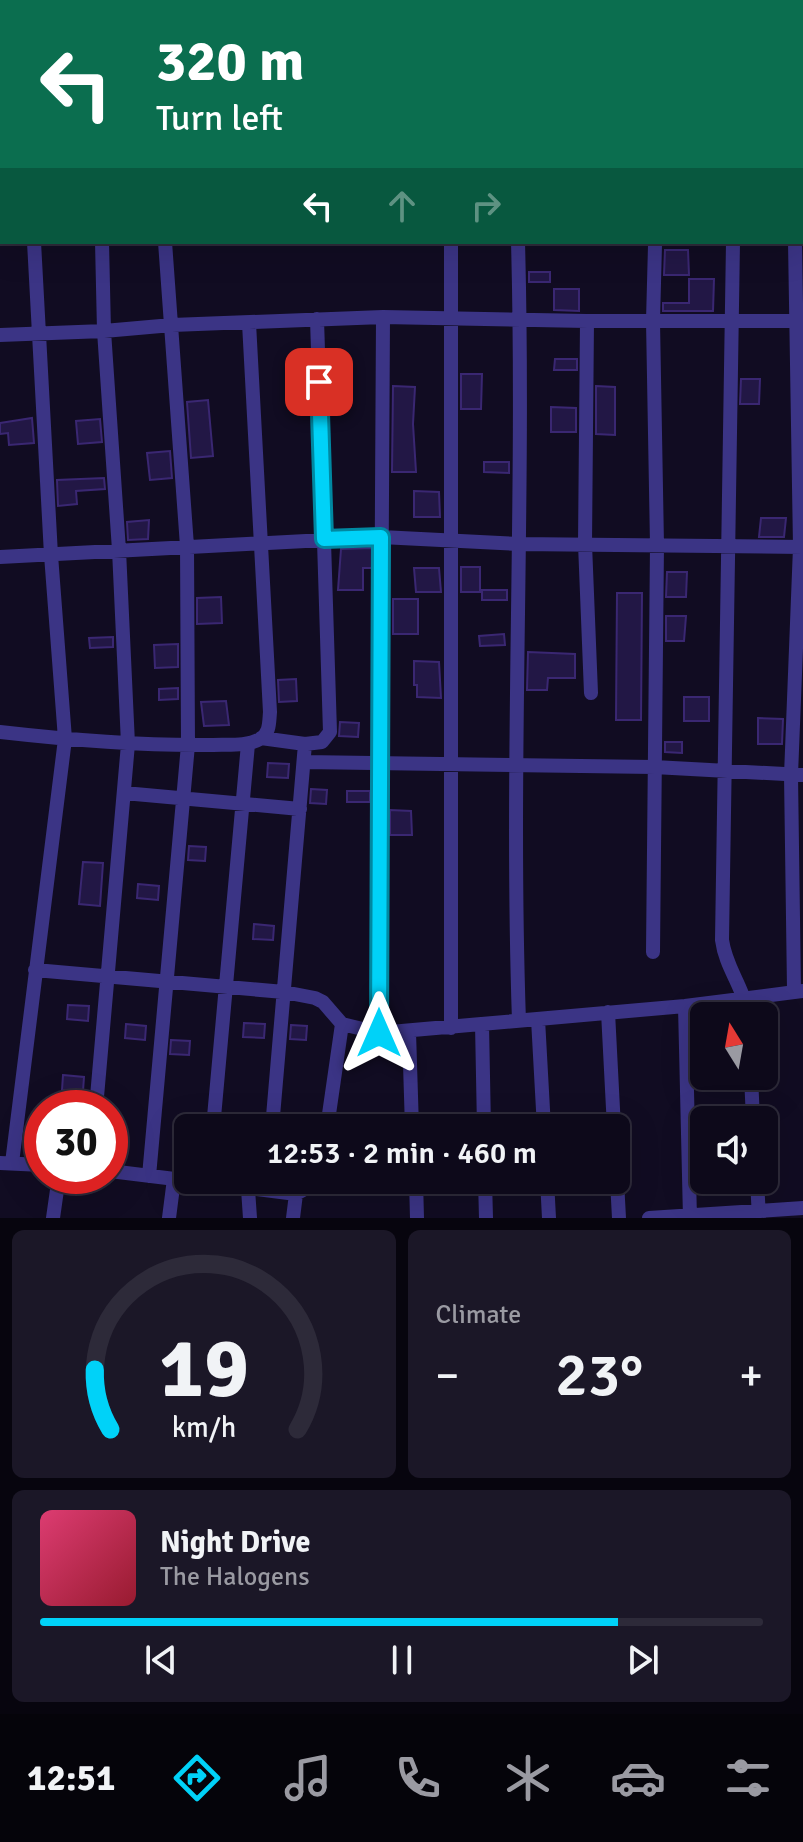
<!DOCTYPE html>
<html lang="en">
<head>
<meta charset="utf-8">
<style>
  :root { --surface:#0d091a; --page:#1b1727; --text:#f1f3f6; --muted:#9a9aa2; --line:#2d2a39; --accent:#00d2f8 }
  body { margin:0; font-family:Signika,sans-serif; background:var(--page); color:var(--text); height:100vh; display:flex; flex-direction:column; font-size:30px; white-space:nowrap }
  * { box-sizing:border-box; margin:0 }
  p { font-size:26px; color:var(--muted) }
  .icon { flex:none; width:44px; height:44px; fill:none; stroke:currentColor; stroke-width:2; stroke-linecap:round; stroke-linejoin:round }
  .map { position:relative; height:1218px; overflow:hidden }
  .side { display:flex; flex-direction:column; gap:12px; padding:12px; background:#07050e; flex:1 }
  .side>* { flex:none }
  .top-card { position:absolute; left:0px; top:0px; width:804px; height:244px; box-shadow:0 8px 32px #0002,0 0 0 2px var(--line); background:#0b6e4f; color:#fff; overflow:hidden }
  .needle { width:52px; rotate:349deg }
  .buttons { position:absolute; left:690px; top:1002px; display:grid; gap:16px }
  .buttons a { display:grid; place-items:center; width:88px; height:88px; border-radius:12px; background:var(--surface); box-shadow:0 8px 32px #0002,0 0 0 2px var(--line); font-size:40px }
  .speed { position:absolute; left:24px; top:1090px; display:flex; gap:16px; font-size:40px; font-weight:700; text-align:center }
  .speed>* { display:grid; place-content:center; width:104px; height:104px; border-radius:50%; background:var(--surface); box-shadow:0 8px 32px #0002,0 0 0 2px var(--line); line-height:1 }
  .speed .limit { border:12px solid #d22; background:#fff; color:#111 }
  .pin { position:absolute; display:grid; place-items:center; width:68px; height:68px; color:#fff; margin:-34px; border-radius:16px; box-shadow:0 4px 12px #0006 }
  .me { position:absolute; width:88px; margin:-44px; rotate:0deg; stroke-linejoin:round; filter:drop-shadow(0 0 6px #0008) }
  .turn { display:flex; align-items:center; gap:28px; height:168px; padding:0 24px; font-size:36px }
  .turn .icon { width:104px; height:104px; stroke-width:2.5 }
  .turn b { display:block; font-size:56px; line-height:68px }
  .lanes { display:flex; align-items:center; height:76px; padding:0 24px; background:#0003; justify-content:center; gap:40px; direction:ltr }
  .lanes .off { opacity:.35 }
  .big { font-size:60px; font-weight:600; line-height:1.1 }
  .side .card { flex:1; display:flex; flex-direction:column; justify-content:center; gap:12px; min-width:0; padding:0 28px; border-radius:12px; background:var(--page) }
  .side .dial { align-items:center; gap:0 }
  .dial svg { height:208px; overflow:visible; fill:none; stroke:var(--line); stroke-width:7; stroke-linecap:round; text-anchor:middle }
  .dial text { fill:var(--text); stroke:none }
  .song { display:flex; align-items:center; gap:24px }
  .cover { width:96px; height:96px; border-radius:12px; background:linear-gradient(135deg,hsl(340 70% 55%),hsl(350 70% 35%)) }
  .played { height:8px; border-radius:4px; background:linear-gradient(90deg,var(--accent) 80%,var(--line) 80%) }
  .keys { display:flex; justify-content:space-around; direction:ltr }
  .heat { display:flex; justify-content:space-between; align-items:center; font-size:44px; direction:ltr }
  .side .tiles { flex:1; display:grid; gap:12px; grid-template-columns:1fr 1fr }
  .card:last-child { grid-column:span 2 }
  .trip { position:absolute; left:174px; top:1114px; width:456px; height:80px; border-radius:12px; background:var(--surface); box-shadow:0 8px 32px #0002,0 0 0 2px var(--line); font-weight:600; line-height:80px; text-align:center }
  .menu { display:flex; height:128px; justify-content:space-around; align-items:center; background:#05040a; color:var(--muted) }
  .menu .icon { width:56px; height:56px }
  .menu .on { color:var(--accent) }
  .menu b { font-size:36px; color:var(--text) }
  .map>svg:first-child { display:block }
  .building { fill:#221745; stroke:#3a2772; stroke-width:2 }
  .lines { fill:none; stroke-linecap:round; stroke-linejoin:round }
  .minor { stroke:#3b3485; stroke-width:14 }
  .route-casing { stroke:#0088a1; stroke-width:20 }
  .route { stroke:#00d2f8; stroke-width:14 }
</style>
</head>
<body>
<div class="map">
<svg width="803" height="1218" viewBox="0 0 803 1218">
  <rect width="100%" height="100%" fill="#110c22"/>
  <path class="building" d="M665,250h23l1,25h-25z
    M529,272h21v10h-21z
    M689,279h25l-1,32h-50v-8h26z
    M554,289h25v22l-25,-1z
    M555,359h22v11h-23z
    M461,374h21l-1,35h-20z
    M741,379h19l-1,25h-19z
    M393,386l22,1 -2,37 3,48h-24z
    M596,386l19,1v48l-19,-1z
    M208,400l5,56 -22,2 -4,-56z
    M551,407l25,1v24h-25z
    M32,418l2,25 -25,2 -1,-12 -8,1v-11z
    M100,419l2,23 -24,2 -2,-23z
    M170,451l2,27 -22,2 -3,-27z
    M484,462h25v11l-25,-1z
    M104,478l1,11 -29,2 1,13 -19,2 -1,-26z
    M414,491l25,1 1,25h-26z
    M761,518h25l-2,19h-25z
    M149,520l-1,19 -20,1 -1,-18z
    M372,548v20h-9v22h-25l3,-41z
    M461,567h19v25h-19z
    M414,568h25l2,24h-25z
    M667,572h20l-1,25h-20z
    M482,590h25v10h-25z
    M617,593h25l-1,127h-25z
    M221,597l1,26 -25,1v-26z
    M393,599h25v35h-25z
    M666,616h20l-2,25h-18z
    M504,634l1,11 -25,1 -1,-10z
    M113,637v10l-23,1 -1,-10z
    M178,644v23l-23,1 -1,-23z
    M528,652l47,2v24h-27l-1,12h-20z
    M414,661l25,1 2,36 -24,-1v-12h-3z
    M296,679l1,22 -18,1 -1,-22z
    M178,688v11l-19,1v-11z
    M684,697h25v24h-25z
    M226,701l3,24 -25,1 -3,-24z
    M758,718l25,1 -1,25h-24z
    M340,722l19,1 -1,14 -19,-1z
    M665,742h17v11l-17,-1z
    M268,763l21,1 -1,14 -21,-1z
    M311,789l16,1 -1,14 -16,-1z
    M347,791h23v11h-23z
    M390,810l21,1 1,24h-22z
    M189,846l17,1 -1,14 -17,-1z
    M83,862l20,1 -3,43 -21,-2z
    M138,884l21,2 -1,14 -21,-2z
    M254,924l20,2 -1,14 -20,-1z
    M68,1005l21,1 -1,15 -21,-2z
    M244,1023l21,1 -1,14 -21,-1z
    M126,1024l20,2 -1,14 -20,-2z
    M291,1025l16,1 -1,14 -16,-1z
    M171,1040l19,1 -1,14 -19,-1z
    M63,1075l21,2 -1,14 -21,-1z"/>
  <g class="lines">
    <path class="minor" d="M62,0l1,2
      M123,0v2
      M188,0v2
      M255,0v2
      M311,0v2
      M618,0l51,2
      M793,0v2
      M721,2v-2
      M802,54h1
      M802,145h1
      M518,242c7,260 -8,519 1,779
      M733,242l-11,698c4,30 23,47 25,76
      M587,321l-2,223 6,149
      M0,335l104,-4 68,-6 211,-8 204,4h216
      M0,557l381,-20 137,7 285,3
      M0,732c70,8 140,14 211,13 15,-1 35,2 49,-6 10,-6 9,-16 10,-27l-21,-389
      M261,738l44,6 -33,384
      M305,744l17,-2 8,-10 -13,-413
      M304,762l350,5 149,8
      M124,793l176,16
      M653,952l4,-407 -4,-224 2,-76
      M35,970l249,22 31,6 8,4 19,22 37,9 306,-27 118,-15
      M794,990l-3,-215 9,-228 -5,-305
      M685,1006l5,212
      M608,1012l6,116
      M538,1019l6,109
      M482,1024l2,104
      M451,1028v-786
      M409,1032l3,96
      M379,1033l4,-716
      M751,1076l2,44
      M96,1108l32,-364 -9,-194 -15,-219 -2,-89
      M213,1128l35,-384
      M327,1128l15,-104
      M616,1162l3,56
      M0,1163l42,2
      M12,1163l53,-424 -14,-184 -17,-313
      M110,1171l186,23 9,-5 5,-9
      M149,1176l39,-431 -1,-199 -22,-304
      M416,1180l1,38
      M485,1180l1,38
      M547,1180l2,38
      M757,1180l2,38
      M248,1189l2,29
      M53,1218l6,-42
      M169,1218l5,-39
      M293,1218l3,-24
      M649,1218l154,-10"/>
  </g>
  <g class="lines">
    <g class="route-casing">
      <path id="route" d="M319,382l5,157 57,-2 -2,496"/>
    </g>
    <use href="#route" class="route"/>
  </g>
</svg>
<div class="buttons">
<a><svg class="needle" viewBox="-14 -14 28 28"><path d="M0-13l5 13h-10z" fill="#e53935"/><path d="M0 13l5-13h-10z" fill="#9a9aa2"/></svg></a>
<a><svg class="icon" aria-label="sound" viewBox="0 0 24 24"><path d="M4 9h4l5-4v14l-5-4H4zM17 9q2 3 0 6"/></svg></a>
</div>
<div class="speed"><div class="limit">30</div></div>
<div class="pin" style="left:319px;top:382px;background:#d93025"><svg class="icon" aria-label="arrive" viewBox="0 0 24 24"><path d="M6 21V4h12l-3 4 3 4H6"/></svg></div>
<svg class="me" style="left:379px;top:1033px" viewBox="-20 -20 40 40"><path d="M0-17L14 15 0 8-14 15z" fill="#00d2f8" stroke="#fff" stroke-width="4"/></svg>
<div class="trip">12:53 · 2 min · 460 m</div>
<div class="top-card">
<div class="turn"><svg class="icon" aria-label="left" viewBox="0 0 24 24"><path d="M17 20v-9H6M10 6l-5 5 5 5"/></svg><div><b>320 m</b>Turn left</div></div>
<div class="lanes"><svg class="icon" aria-label="left" viewBox="0 0 24 24"><path d="M17 20v-9H6M10 6l-5 5 5 5"/></svg><svg class="icon off" aria-label="ahead" viewBox="0 0 24 24"><path d="M12 20V5M6 11l6-6 6 6"/></svg><svg class="icon off" aria-label="right" viewBox="0 0 24 24"><path d="M7 20v-9h11M14 6l5 5-5 5"/></svg></div>
</div>
</div>
<section class="side">
<div class="tiles">
<div class="card dial"><svg viewBox="0 0 100 80">
<path d="M14 69A42 42 0 1 1 86 69"/>
<path d="M14 69A42 42 0 0 1 8 46" stroke="#00d2f8"/>
<text x="50" y="56" font-size="32" font-weight="700">19</text>
<text x="50" y="72" font-size="11">km/h</text>
</svg></div>
<div class="card"><p>Climate</p>
<div class="heat"><a>−</a><b class="big">23°</b><a>+</a></div>
</div>
<div class="card">
<div class="song"><i class="cover"></i><div><b>Night Drive</b><p>The Halogens</p></div></div>
<div class="played"></div>
<div class="keys"><svg class="icon" aria-label="previous" viewBox="0 0 24 24"><path d="M18 5L8 12l10 7zM5 5v14"/></svg><svg class="icon" aria-label="pause" viewBox="0 0 24 24"><path d="M8 5v14M16 5v14"/></svg><svg class="icon" aria-label="next" viewBox="0 0 24 24"><path d="M6 5l10 7-10 7zM19 5v14"/></svg></div>
</div>
</div>
</section>
<nav class="menu">
<b>12:51</b>
<svg class="icon on" aria-label="directions" viewBox="0 0 24 24"><path d="M12 3l9 9-9 9-9-9zM9 14v-3h6M13 9l2 2-2 2"/></svg>
<svg class="icon" aria-label="music" viewBox="0 0 24 24"><path d="M9 18V5l10-2v13"/><circle cx="6" cy="18" r="3"/><circle cx="16" cy="16" r="3"/></svg>
<svg class="icon" aria-label="phone" viewBox="0 0 24 24"><path d="M5 4h4l2 5-3 2q2 4 5 5l2-3 5 2v4C11 20 4 13 5 4z"/></svg>
<svg class="icon" aria-label="climate" viewBox="0 0 24 24"><path d="M12 3v18M4 7l16 10M4 17L20 7"/></svg>
<svg class="icon" aria-label="car" viewBox="0 0 24 24"><path d="M5 17H2v-5l4-1 3-4h7l3 4 3 1v5h-3M9 17h6M6 11h13"/><circle cx="7" cy="17" r="2"/><circle cx="17" cy="17" r="2"/></svg>
<svg class="icon" aria-label="filters" viewBox="0 0 24 24"><path d="M4 7h16M4 17h16"/><circle cx="9" cy="7" r="2"/><circle cx="15" cy="17" r="2"/></svg>
</nav>
</body>
</html>
